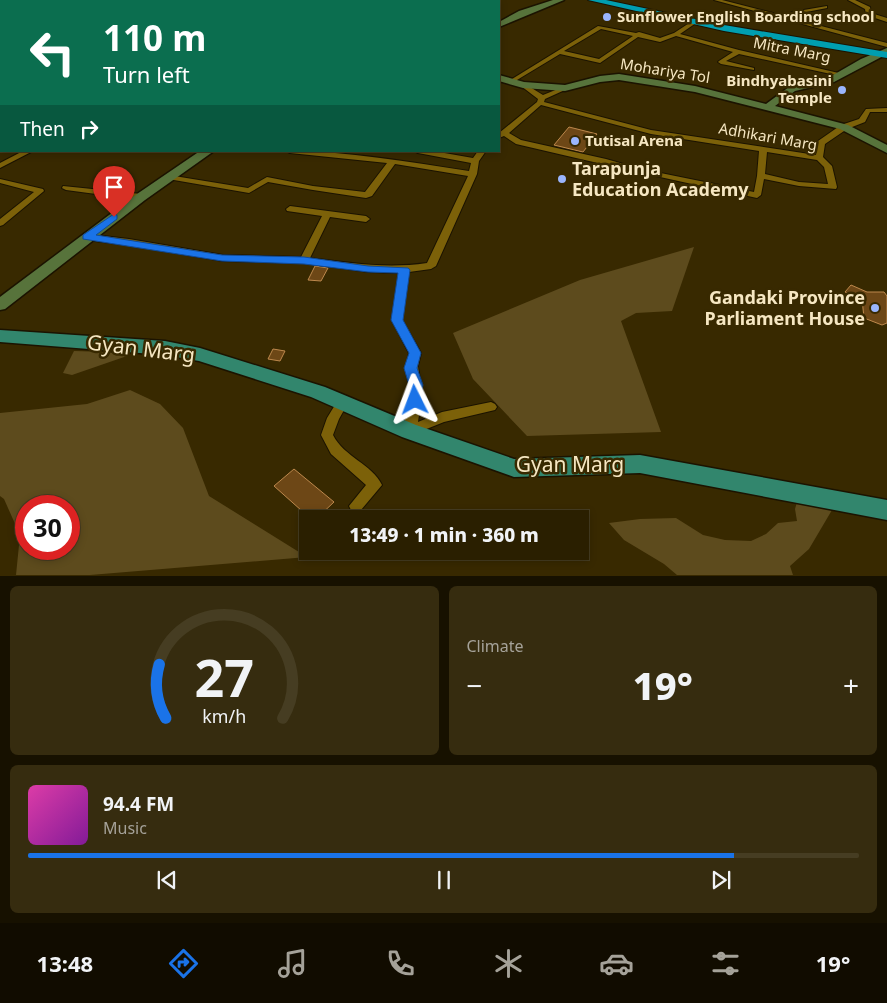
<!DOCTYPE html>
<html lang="en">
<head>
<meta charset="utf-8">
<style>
  :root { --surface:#2a1f00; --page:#362c0f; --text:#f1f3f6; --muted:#a5a299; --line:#463d22; --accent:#1a73e8 }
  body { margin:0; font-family:"Noto Sans",sans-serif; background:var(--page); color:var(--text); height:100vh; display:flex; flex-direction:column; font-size:19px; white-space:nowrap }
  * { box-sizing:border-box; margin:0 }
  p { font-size:16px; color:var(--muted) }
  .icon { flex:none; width:28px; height:28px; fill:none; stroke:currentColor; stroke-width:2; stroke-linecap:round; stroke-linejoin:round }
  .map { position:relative; height:576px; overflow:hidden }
  .side { display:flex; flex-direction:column; gap:10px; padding:10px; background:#171100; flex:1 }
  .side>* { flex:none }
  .banner { position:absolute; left:0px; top:0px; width:500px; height:152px; box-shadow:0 2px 8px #0003,0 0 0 1px var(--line); background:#0b6e4f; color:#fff; overflow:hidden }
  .speed { position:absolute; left:15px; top:495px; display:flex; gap:10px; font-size:25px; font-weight:700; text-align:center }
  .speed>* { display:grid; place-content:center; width:65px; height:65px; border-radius:50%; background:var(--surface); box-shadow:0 2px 8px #0003,0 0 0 1px var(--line); line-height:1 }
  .speed .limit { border:8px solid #d22; background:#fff; color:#111 }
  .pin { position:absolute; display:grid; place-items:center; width:42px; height:42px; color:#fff; margin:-51px -21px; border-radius:50% 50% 50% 0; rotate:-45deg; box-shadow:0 0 5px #0007 }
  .pin .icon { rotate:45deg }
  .me { position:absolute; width:55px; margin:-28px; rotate:357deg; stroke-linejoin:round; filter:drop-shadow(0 0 4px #0008) }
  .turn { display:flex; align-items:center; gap:18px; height:105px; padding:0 20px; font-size:22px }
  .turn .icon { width:65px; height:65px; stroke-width:2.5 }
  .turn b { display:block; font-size:35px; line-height:42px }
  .then { display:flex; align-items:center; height:48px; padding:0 20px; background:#0003; gap:10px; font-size:19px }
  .big { font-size:38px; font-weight:800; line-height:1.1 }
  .side .tile { flex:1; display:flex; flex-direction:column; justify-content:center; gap:8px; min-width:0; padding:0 18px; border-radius:8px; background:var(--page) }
  .side .dial { align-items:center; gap:0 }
  .dial svg { height:130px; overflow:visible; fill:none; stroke:var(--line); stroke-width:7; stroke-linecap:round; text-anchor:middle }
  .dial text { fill:var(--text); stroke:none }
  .song { display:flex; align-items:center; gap:15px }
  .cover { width:60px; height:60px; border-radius:8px; background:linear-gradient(135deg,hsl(320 70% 55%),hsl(290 70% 35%)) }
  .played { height:5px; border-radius:2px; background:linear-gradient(90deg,var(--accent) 85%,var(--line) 85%) }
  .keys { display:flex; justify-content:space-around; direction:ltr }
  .heat { display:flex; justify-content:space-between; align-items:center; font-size:28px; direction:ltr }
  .side .tiles { flex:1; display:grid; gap:10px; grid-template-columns:1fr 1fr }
  .tile:last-child { grid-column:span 2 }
  .trip { position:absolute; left:299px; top:510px; width:290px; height:50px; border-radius:0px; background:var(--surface); box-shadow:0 2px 8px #0003,0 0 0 1px var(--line); font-weight:800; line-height:50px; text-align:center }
  .tabs { display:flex; height:80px; justify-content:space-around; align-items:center; background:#110c00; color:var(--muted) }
  .tabs .icon { width:35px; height:35px }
  .tabs .selected { color:var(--accent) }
  .tabs b { font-size:22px; color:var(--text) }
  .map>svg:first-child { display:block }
  .green { fill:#5d4b1d; fill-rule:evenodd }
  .building { fill:#6d4716; stroke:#bd884c }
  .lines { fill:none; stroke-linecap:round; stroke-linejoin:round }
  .street-casing { stroke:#1b1300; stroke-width:2 }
  .secondary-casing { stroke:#1b1300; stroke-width:3 }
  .primary-casing { stroke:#1b1300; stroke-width:3 }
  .highway-casing { stroke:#1b1300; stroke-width:2 }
  .street { fill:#7c6109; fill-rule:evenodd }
  .secondary { fill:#57733b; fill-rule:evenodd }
  .primary { fill:#32866d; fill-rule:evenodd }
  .highway { fill:#009eb0; fill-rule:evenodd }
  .route { fill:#1a73e8; stroke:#114b97 }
  .poi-dot { fill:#9ab5fd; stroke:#382900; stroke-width:2 }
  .labels { text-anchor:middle; stroke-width:5; stroke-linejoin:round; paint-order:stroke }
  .far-poi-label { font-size:15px; font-weight:bold; fill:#f6e7c2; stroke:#382900; text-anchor:start }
  .far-street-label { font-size:15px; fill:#f6e7c2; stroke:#382900 }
  .poi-label { font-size:18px; font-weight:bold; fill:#f6e7c2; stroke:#382900; text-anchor:start }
  .near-street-label { font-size:21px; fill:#f6e7c2; stroke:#382900 }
</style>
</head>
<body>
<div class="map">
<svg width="887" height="576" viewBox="0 0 887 576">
  <rect width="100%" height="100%" fill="#382900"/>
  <path class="green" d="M694,247l-22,64 -36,2 -15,8 40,111 -134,4 -54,-57 -20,-46 127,-53z
    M74,351l34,1 19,4 -55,19 -9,-2z
    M130,390l30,14 23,24 26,68 98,61 -217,18h-74l4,-40 -16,-36 -4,-3v-83l87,-9zM26,506h43v43h-43z
    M797,502l18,1 17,7 -23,39 -19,17 3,9h-116l-13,-11 -40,-24 -15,-17 31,-4 36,-1 27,17 22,5 26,1 15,-7 12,-11 19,-2 -2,-12z"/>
  <path class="building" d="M569,127l28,7 -14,18 -29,-7z
    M315,266l13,2 -7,13 -13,-1z
    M851,285l16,7h17l3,4v27l-5,2 -18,-7 -2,-19 -17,-7z
    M273,349l12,2 -5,10 -12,-2z
    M294,469l40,33 -18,17h-5l-37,-33z"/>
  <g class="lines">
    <g class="street-casing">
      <path id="street" d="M44,0h7l1,1h-6z
        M415,0h6l1,1h-6z
        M714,0h8l63,16 7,-4 35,-6v2l-31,6 -6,4 97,25v4z
        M848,0h7l15,7 1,6 16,5v4l-21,-7 -1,-6z
        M694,20l2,1v2l-16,11 59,16 104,24 -3,2 -101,-22 -13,7 28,7v2l-33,-6 -3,-2 1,-1 14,-9 -57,-16 -16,6 -22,-5 -38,26 -40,-9 -48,29 -5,-1 91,-56 38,7 3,-1 21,6 14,-5zM601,29l32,7 -34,23 -35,-8z
        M0,54h1v4h-1z
        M521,84h4l18,11 20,-8h4v2l-22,10 -1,3 107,28 165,25 2,-14 23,-16 18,-6 7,-10 21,-1v4h-17l-5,10 -18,7 -22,15 -2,13 9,9 5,21 -1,2 -37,-3 -35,-7 -3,16 -4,3c-81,-17 -161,-35 -241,-54l-12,-8 -5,2v-5l38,-31 1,-3 -17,-13zM541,105l110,29 108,17 -2,25 -3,16 -113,-23 -35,-10 -85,-19 -12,-7zM767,152l50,8 7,7 4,17 -29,-2 -34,-8z
        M0,113h1v4h-1z
        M23,151h10l-33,17v-5z
        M286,151c63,0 122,11 183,20l2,-8 -53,-10 -4,-2h19l40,7 5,-7h8l-7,10 -2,13 -41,92 -5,3 -22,3 -7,48 19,33 -3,13 4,29 -4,27 24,-10 49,-10 4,2 2,3 -2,3 -51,12 -35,14 -4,-1 -2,-4 7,-36 -3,-29 2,-13 -17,-33 7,-47 -30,-1 -65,-9 -81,-2 -94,-16 -43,-5 -5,-3 5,-3 43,5 94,16 78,2 21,-41 -35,-5 -1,-2 4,-3 76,10 4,3 -4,3 -36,-5 -20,41c40,5 77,11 117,5l41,-87 -73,-12 -23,32 -6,2 -53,-8 -45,-8 -19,11 -81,-14 -4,-2 4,-2 80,13 19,-11 46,9 52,6 22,-29 -97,-10z
        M0,179l43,10 1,2 -41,34 -3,1v-7l34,-27 -34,-9z
        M63,186l78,8 4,3 -4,3 -75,-10 -4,-2z
        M342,398l4,2 2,3 -9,16 -6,16c11,22 39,29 49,50l-21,25 -5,2 -5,-2 -2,-4 17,-21 -35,-31 -10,-19 6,-17 11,-18z"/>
    </g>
    <g class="secondary-casing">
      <path id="secondary" d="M251,0h11l1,1h-11z
        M553,0h11l-65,27v-5l20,-11z
        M0,18h1v4h-1z
        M887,48v6l-53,28 -39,9 -20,15 73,19 39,20v8l-47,-24 -145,-37 -76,-12 -19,2 -35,9 -42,-3 -24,-7v-6l25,7 41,3 35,-9 19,-2 76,12 71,18 23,-17 39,-9 33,-19z
        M200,151h14l-69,49 -140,109 -5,1v-13l137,-103z"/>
    </g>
    <g class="primary-casing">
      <path id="primary" d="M0,330l165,11 35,7 125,39 91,38 98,34 126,-4 247,45v20l-247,-47 -126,4 -112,-40 -91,-40 -112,-36 -34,-6 -165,-13z"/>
    </g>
    <g class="highway-casing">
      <path id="highway" d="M588,0h18l118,25 163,27v6l-163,-27z"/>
    </g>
    <use href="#street" class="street"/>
    <use href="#secondary" class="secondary"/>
    <use href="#primary" class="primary"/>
    <use href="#highway" class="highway"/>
  </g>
  <path class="route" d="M114,214l3,1v4l-21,16 126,20 82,2 64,9 40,2 2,2 -7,50 18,33 -4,15 6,17 -4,19h-9l-2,-4 1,-15 -5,-17 5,-15 -18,-33 7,-47 -30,-1 -64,-8 -82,-3 -139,-22v-4z"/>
  <g class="poi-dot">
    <circle cx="607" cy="17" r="5"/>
    <circle cx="842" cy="90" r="5"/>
    <circle cx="575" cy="141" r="5"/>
    <circle cx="562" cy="179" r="5"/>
    <circle cx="875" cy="308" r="5"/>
  </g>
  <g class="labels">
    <g class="far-poi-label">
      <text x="617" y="22">Sunflower English Boarding school</text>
      <text x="832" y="86" text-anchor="end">Bindhyabasini<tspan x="832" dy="17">Temple</tspan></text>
      <text x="585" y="146">Tutisal Arena</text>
    </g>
    <g class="far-street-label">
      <text transform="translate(792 50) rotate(11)" y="5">Mitra Marg</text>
      <text transform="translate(665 71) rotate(9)" y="5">Mohariya Tol</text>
      <text transform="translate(768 137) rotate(10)" y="5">Adhikari Marg</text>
    </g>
    <g class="poi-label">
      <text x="572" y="175">Tarapunja<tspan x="572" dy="21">Education Academy</tspan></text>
      <text x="865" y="304" text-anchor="end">Gandaki Province<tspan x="865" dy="21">Parliament House</tspan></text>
    </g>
    <g class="near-street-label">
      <text transform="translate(141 349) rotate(7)" y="7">Gyan Marg</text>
      <text x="570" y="472">Gyan Marg</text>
    </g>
  </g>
</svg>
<div class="speed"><div class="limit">30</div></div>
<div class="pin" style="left:114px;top:217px;background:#d93025"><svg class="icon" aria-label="arrive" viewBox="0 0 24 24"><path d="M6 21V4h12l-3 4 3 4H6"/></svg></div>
<svg class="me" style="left:415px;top:400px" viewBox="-20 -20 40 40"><path d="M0-17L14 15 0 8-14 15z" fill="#1a73e8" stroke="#fff" stroke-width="4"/></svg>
<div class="trip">13:49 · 1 min · 360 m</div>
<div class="banner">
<div class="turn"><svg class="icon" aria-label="left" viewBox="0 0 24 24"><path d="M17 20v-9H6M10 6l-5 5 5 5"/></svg><div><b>110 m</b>Turn left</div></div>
<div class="then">Then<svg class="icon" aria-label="right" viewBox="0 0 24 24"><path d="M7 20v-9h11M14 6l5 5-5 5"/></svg></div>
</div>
</div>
<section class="side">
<div class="tiles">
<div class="tile dial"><svg viewBox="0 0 100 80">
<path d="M14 69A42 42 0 1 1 86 69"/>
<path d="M14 69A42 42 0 0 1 10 36" stroke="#1a73e8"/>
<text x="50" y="56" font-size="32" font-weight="700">27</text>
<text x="50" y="72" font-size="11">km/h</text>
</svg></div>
<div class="tile"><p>Climate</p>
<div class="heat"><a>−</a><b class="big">19°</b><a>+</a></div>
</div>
<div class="tile">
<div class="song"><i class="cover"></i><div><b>94.4 FM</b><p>Music</p></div></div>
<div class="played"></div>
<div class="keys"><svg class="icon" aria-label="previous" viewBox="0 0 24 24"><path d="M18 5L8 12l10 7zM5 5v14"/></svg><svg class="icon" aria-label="pause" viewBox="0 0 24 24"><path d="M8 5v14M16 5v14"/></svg><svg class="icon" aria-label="next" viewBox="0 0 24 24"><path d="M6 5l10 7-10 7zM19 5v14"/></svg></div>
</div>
</div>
</section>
<nav class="tabs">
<b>13:48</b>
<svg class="icon selected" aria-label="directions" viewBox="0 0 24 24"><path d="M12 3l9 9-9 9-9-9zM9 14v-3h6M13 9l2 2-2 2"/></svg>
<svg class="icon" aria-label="music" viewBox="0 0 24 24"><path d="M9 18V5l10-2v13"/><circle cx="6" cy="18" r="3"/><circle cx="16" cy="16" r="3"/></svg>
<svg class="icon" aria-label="phone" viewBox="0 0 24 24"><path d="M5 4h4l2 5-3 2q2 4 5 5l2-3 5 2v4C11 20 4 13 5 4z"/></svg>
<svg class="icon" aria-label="climate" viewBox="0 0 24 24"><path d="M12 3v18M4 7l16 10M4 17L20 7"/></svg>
<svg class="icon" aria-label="car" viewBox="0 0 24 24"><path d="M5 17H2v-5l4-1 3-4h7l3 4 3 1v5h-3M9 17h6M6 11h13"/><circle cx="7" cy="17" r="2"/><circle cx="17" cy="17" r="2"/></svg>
<svg class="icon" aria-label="filters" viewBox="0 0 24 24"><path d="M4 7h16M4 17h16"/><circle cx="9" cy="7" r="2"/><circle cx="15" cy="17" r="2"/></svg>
<b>19°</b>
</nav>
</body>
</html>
